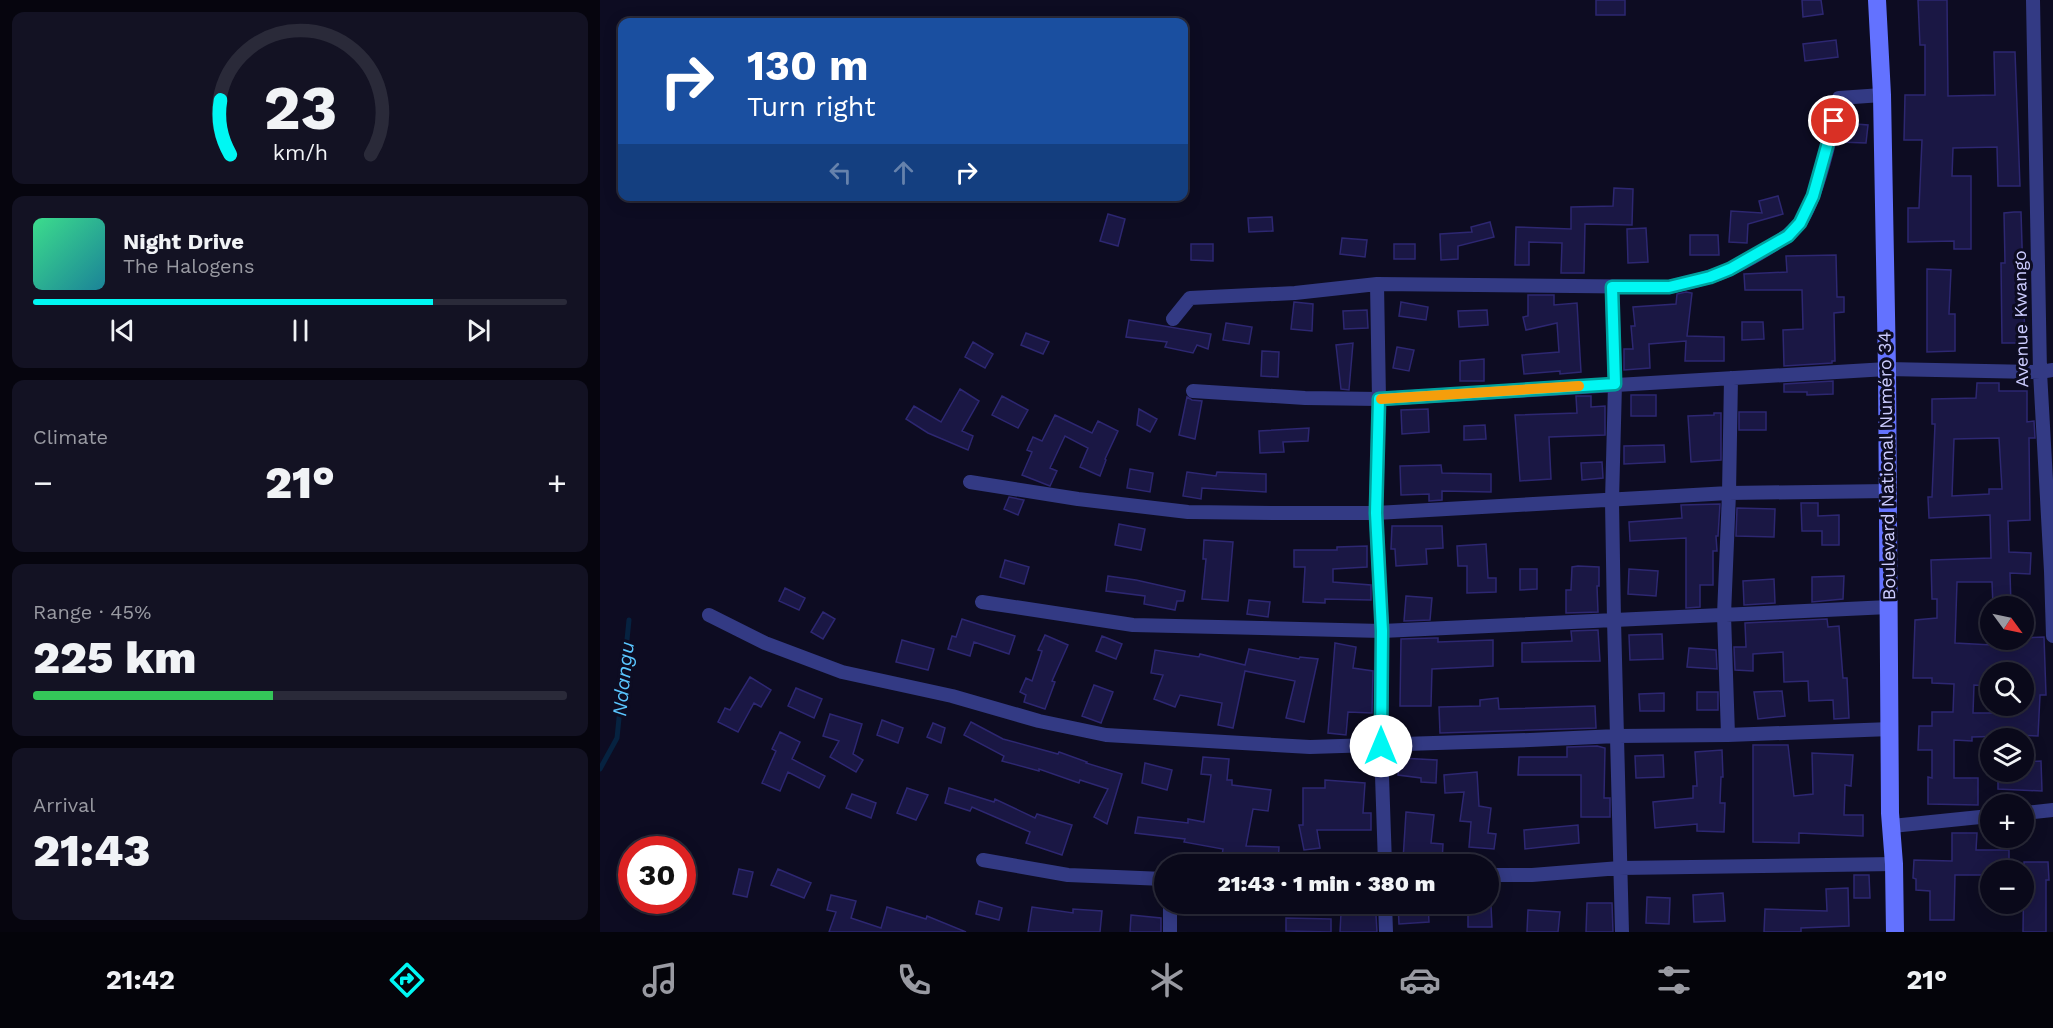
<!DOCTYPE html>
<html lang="en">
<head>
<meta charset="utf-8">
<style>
  :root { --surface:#0a091a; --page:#131223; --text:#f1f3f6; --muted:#999aa2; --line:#2a2a39; --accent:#00f7f3 }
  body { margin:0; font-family:"Work Sans",sans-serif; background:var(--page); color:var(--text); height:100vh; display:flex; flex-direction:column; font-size:22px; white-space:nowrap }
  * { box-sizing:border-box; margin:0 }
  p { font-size:20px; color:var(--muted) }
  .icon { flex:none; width:33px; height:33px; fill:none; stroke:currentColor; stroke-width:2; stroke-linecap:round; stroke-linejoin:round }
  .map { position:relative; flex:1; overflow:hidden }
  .side { display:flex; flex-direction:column; gap:12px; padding:12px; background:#06050e; width:600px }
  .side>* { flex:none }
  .guide { position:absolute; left:18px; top:18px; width:570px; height:183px; border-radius:12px; box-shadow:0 3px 15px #0003,0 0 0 2px var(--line); background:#1a4fa0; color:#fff; overflow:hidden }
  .needle { width:39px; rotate:123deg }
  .buttons { position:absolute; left:1380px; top:596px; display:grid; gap:12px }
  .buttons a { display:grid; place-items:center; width:54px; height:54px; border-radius:50%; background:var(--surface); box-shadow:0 3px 15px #0003,0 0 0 2px var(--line); font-size:30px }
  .speed { position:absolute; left:18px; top:836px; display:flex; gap:12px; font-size:30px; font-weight:700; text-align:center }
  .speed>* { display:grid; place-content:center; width:78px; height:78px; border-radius:50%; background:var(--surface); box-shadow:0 3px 15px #0003,0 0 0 2px var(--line); line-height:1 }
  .speed .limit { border:9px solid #d22; background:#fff; color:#111 }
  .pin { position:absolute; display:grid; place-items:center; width:51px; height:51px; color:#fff; margin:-26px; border:3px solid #fff; border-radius:50%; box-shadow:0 2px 6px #0007 }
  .me { position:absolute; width:66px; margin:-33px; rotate:0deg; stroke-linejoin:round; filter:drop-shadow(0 0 4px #0008) }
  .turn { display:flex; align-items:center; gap:21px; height:126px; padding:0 30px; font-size:27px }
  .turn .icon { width:78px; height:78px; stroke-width:2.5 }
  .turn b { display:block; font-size:42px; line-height:51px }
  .lanes { display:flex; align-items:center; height:57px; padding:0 30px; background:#0003; justify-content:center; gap:30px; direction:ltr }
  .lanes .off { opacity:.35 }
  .big { font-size:45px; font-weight:800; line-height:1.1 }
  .side .widget { flex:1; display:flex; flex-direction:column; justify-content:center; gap:9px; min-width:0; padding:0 21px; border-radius:12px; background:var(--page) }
  .side .dial { align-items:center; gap:0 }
  .dial svg { height:156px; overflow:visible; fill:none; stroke:var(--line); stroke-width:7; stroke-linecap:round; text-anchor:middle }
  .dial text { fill:var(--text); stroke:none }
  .song { display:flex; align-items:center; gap:18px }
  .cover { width:72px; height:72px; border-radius:9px; background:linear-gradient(135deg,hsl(150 70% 55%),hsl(190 70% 35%)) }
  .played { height:6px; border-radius:3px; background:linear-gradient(90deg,var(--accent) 75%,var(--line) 75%) }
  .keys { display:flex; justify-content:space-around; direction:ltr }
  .heat { display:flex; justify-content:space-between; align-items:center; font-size:33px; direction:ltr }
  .charge { height:9px; border-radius:4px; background:linear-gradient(90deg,#34c759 45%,var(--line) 0) }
  .trip { position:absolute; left:554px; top:854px; width:345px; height:60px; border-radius:30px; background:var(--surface); box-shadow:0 3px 15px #0003,0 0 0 2px var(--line); font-weight:800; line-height:60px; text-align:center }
  .dock { display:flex; height:96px; justify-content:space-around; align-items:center; background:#04040a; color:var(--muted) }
  .dock .icon { width:42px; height:42px }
  .dock .selected { color:var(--accent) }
  .dock b { font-size:27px; color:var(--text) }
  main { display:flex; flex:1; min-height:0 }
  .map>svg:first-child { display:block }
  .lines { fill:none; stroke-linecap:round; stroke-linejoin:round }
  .stream { stroke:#062240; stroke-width:5 }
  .building { fill:#1a1744; stroke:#2d2771; stroke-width:1.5; fill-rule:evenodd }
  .street { stroke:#333a84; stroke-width:14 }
  .secondary { stroke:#6372ff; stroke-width:18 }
  .route-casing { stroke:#00a19e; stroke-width:15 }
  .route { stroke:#00f7f3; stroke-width:10 }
  .slow { stroke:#f59e0b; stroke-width:10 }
  .labels { text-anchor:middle; stroke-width:6; stroke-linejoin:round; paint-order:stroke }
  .street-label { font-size:18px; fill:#ccf; stroke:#0d0c22 }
  .water-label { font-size:20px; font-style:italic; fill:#5ac6ff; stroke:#0d0c22 }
</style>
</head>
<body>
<main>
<section class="side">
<div class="widget dial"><svg viewBox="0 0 100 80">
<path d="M14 69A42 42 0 1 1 86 69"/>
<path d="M14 69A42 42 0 0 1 9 41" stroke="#00f7f3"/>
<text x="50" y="56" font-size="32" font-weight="700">23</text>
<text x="50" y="72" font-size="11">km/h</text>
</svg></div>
<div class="widget">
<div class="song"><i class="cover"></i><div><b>Night Drive</b><p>The Halogens</p></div></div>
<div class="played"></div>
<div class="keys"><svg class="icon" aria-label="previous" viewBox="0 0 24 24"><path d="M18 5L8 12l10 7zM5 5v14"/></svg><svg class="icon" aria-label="pause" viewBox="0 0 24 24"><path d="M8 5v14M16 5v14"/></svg><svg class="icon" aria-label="next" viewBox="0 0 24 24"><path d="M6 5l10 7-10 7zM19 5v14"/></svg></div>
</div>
<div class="widget"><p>Climate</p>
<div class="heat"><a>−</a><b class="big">21°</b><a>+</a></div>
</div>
<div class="widget"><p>Range · 45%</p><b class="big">225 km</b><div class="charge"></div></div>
<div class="widget"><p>Arrival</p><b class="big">21:43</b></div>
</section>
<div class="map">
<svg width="1453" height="932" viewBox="0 0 1453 932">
  <rect width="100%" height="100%" fill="#0d0c22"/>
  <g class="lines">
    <path class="stream" d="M0,769l17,-31 12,-118"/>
  </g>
  <path class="building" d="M996,0h29v15h-29z
    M1202,0h19l2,14 -20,3z
    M1318,0h29l1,96 47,-1 -1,-43h21l5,134h-22l-1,-39 -44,1 -1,28h19v73h-17v-8l-46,1v-34h11l3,-68h-18l1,-45h20v-50h-5z
    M1236,40l2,17 -33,4 -2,-17z
    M1243,123l25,2 -2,18 -27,-1z
    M1014,188l19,1 -1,36 -47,-1 -1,49h-23l1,-30 -33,-1v23h-14l1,-38 55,2v-22l42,-1z
    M1178,196l5,18 -35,10 -1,19 -18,-1 2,-31 31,2 -3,-12z
    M1414,212h7l4,131h-23l-1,-80h4l-1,-50z
    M508,214l17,5 -7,27 -18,-5z
    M672,217l1,14 -24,1 -1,-14z
    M890,222l4,15 -36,9v13l-17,1 -1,-26 32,-2 -1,-5z
    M1046,228l2,34 -20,1 -1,-34z
    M1090,235h28l1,20h-29z
    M742,238l25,2 -2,17 -25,-3z
    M591,244h22v17l-22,-1z
    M794,244h21v15h-21z
    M1236,255l1,42h7v15l-10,1 1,48h-3v2l-48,3 -1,-36 20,-1 -1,-39h-57l-1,-16 43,-2 -1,-16z
    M1327,269l24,1 -2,44h6v37l-28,1z
    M1086,292l6,1 -5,43 37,1v24h-39l1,-20 -37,3 1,24 -26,2v-21h9l-2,-23h4l-2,-19 43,-3 1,-10z
    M928,295h26v10l23,-2 4,69 -21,2v-3l-36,3 -2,-19 37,-3 -2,-29 -31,7 -3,-13 5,-1z
    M694,302l19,2 -1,27 -21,-2z
    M801,302l27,5 -2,13 -27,-4z
    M767,310l1,18 -24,1 -1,-18z
    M887,310l1,15 -29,2 -1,-16z
    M529,320l82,14 -3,15 -11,-4 -4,8 -28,-6 2,-5 -41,-5z
    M1142,322h21l1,17 -22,1z
    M626,323l26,4 -3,17 -26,-4z
    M426,333l23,9 -6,12 -22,-9z
    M373,342l20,12 -8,14 -20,-11z
    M753,343l-4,47 -8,-1 -5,-44z
    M797,347l17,3 -5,21 -16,-3z
    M662,351l17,1 -1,25 -17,-1z
    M884,359v22h-24v-20z
    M1233,381v13l-26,1v-3h-23v-8z
    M1377,383h22v8h28v31l7,-1 1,17h-6l1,82 -22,1 1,31 22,1 -1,21 -20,-1 1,32 -18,1 -1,-24h-35l-2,61 37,2v-6l52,-2 2,58h-6l-2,41 -30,-1v1l-36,1v4l-18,-1v38h24v27l-50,-1v-27l4,1v-28h-14l1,-24h13v-14h21l1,-28 -22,-1v-5h-19l2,-58 22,-2v-19h-5l-1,-39 60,-2 -1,-43 -61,3 -1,-21h4l3,-73h-3v-25l44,-1zM1399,438l3,51h-13v5l-37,2 2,-57zM1389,672h35v35h-9v6h-42l1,-28 14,1z
    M360,389l19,12 -17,30 11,5 -5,14 -40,-17 -22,-14 8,-13 27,16z
    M1031,395h25v21h-25z
    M402,396l26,14 -10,18 -26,-13z
    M976,396h15v11l14,-1v29l-56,2 2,42 -31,2 -5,-66 62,-2z
    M587,397l5,3 10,1 -7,38 -16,-4z
    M539,409l18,10 -7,13 -13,-7z
    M828,409l1,23 -27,2 -1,-24z
    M1139,412h27v18h-27z
    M1114,413h7v47l-30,2 -3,-46 26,-1z
    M455,415l37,18 6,-12 20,10 -13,28 1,1 -6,16 -20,-9 8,-19 -23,-12 -15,32 7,3 -7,15 -28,-11 10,-23 -5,-2 6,-13 9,4z
    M885,425l1,14 -22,1v-14z
    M709,428l-1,13 -25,1 1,10 -24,1 -1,-22z
    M1064,445l1,17 -41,2v-18z
    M1002,462l1,16 -21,2 -1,-17z
    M841,465l1,8 49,1v18l-49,-1v9l-13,1v-7l-28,1 -1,-29z
    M530,469l23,4 -3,19 -23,-4z
    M587,472l29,4 1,-4 49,2v18l-64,-4 -1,11 -18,-3z
    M409,497l15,3 -6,15 -14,-6z
    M1201,503h17v13l21,-1v30h-17v-14h-20z
    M1120,504l-2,32h-2l1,15h-4v34h-13v22l-14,1v-70l-56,3 -1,-19 53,-4 -1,-13z
    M1137,508l38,1 -1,28 -38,-1z
    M519,524l26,5 -4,21 -26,-5z
    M792,526h50l1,22 -17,1 1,15 -31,2 -1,-17h-4z
    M604,540l29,2 -5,59 -26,-2 4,-40h-3z
    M886,544l2,34h8v14l-29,1v-27h-9l-1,-20z
    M767,546v21l-34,2v13l38,3v15l-46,-1v4l-22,-1 2,-35h-11v-17h43v-3z
    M405,560l24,7 -5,17 -24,-7z
    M978,566l21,1v19h-2l1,26 -32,1v-23h5l1,-23z
    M920,569h17v20l-17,1z
    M1029,569l29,2 -2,25 -28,-2z
    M508,576l28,4 49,11 -2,10h-6l-2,9 -31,-6 1,-8 -39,-5z
    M1244,576l-1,23 -31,3v-25z
    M1174,579l1,24 -31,2 -1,-24z
    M185,588l20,10 -6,12 -20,-9z
    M806,596l26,2 -2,22 -26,1z
    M649,600l21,2 -2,15 -21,-3z
    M223,612l12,7 -12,20 -12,-7z
    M362,619l53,17 -6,18 -35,-12 -4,14 -22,-7 4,-13 4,1z
    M1227,619l1,8 11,-1 4,52h4l2,40 -15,1 -1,-19 -24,1 -1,-20 -24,1 -1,-30 -30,2v17l-18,-1 -1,-23h12l-1,-24z
    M998,630l2,31 -78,1v-19l50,-2 -1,-10z
    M1062,634l1,25 -33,1 -1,-25z
    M445,635l23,10 -16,36 3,1 -10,27 -21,-7 2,-7 -6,-3 6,-14 6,3 10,-30 -4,-1z
    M502,636l20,8 -6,15 -20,-8z
    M834,638h4v4l55,-2v26l-61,3 -1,37h-31l1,-67z
    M302,640l32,9 -6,21 -32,-8z
    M735,643l21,4 -3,21 20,3 -1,42 -24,-1 -2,23 -18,-2z
    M1089,648l27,2 1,19 -30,-2z
    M649,649l50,10 1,-2 18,2 -14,63 -18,-4 9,-37 -50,-10 -12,57 -15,-3 4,-22 -42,-8 -5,12 -21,-8 9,-24 -12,-2 4,-23 44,7 1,-3 45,11z
    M150,677l21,13 -10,17 -7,-4 -16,29 -20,-10 7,-14 5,2z
    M494,685l19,7 -12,31 -19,-7z
    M196,688l26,11 -8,19 -26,-12z
    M1182,691l3,25 -27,3 -4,-27z
    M1097,692h21v18h-21z
    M1064,693v18h-24l-1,-17z
    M898,698l1,11 96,-3 1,22 -156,5 -1,-26 41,-1v-6z
    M230,714l32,10 -9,30 10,6 -7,12 -26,-15 9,-16 -16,-5z
    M282,720l21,8 -5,15 -21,-8z
    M371,722l32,17 55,15 1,-2 28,10 -1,1 36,11 -15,50 -13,-7 14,-28 -28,-9 -1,3 -40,-14v2l-37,-10 2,-5 -40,-21z
    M333,723l12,5 -4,15 -14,-6z
    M180,732l20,10 -8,17 33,17 -6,12 -31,-16 -8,19 -18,-8 14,-32 -4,-2z
    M1153,745h35l6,51 19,-2 -1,-41 41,2 -2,31 -6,-1 -1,30h19v21l-64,-3v10l-46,-1z
    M997,746l8,2 -1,50h6v19h-29v-42h-63l1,-18h48v-10z
    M1122,750l1,27h-2l-1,26h5l-1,29 -27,-1v-7l-42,4 -2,-26 40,-4v-12h4l-2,-34z
    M1063,755l1,22 -28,1 -1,-22z
    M603,757l26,2 -2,21h5v5l39,5 -3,21 -15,-2 -7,37 33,1 -1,17h-40l-17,-3 2,-12 -39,-7 1,-3 -50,-6 3,-16 50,6v-4l16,3 7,-47 -10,-1z
    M800,758l37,2 -1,23 -15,-1v-4l-23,-3z
    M1441,761l1,30 -44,-2v-16h26v-11z
    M545,763l27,7 -5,20 -25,-7z
    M877,772l2,34 12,2 -3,25 8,1 -2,15 -25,-2 2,-25 -11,-1 4,-29 -19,1 -1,-18z
    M725,780l40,3 -2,30h8v17h-54l3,18 -16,2 -5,-25h4v-37h22z
    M307,788l21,7 -12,25 -19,-7z
    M349,788l45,14 1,-3 40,19 2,-4 35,11 -10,30 -36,-12 4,-11 -58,-25 -2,4 -25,-8z
    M252,794l24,9 -5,15 -25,-10z
    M806,812l28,3 -3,28 12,1 -1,19 -39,-3z
    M978,825l1,18 -54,6 -1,-19z
    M1352,833h25l-1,17h33v20h-19v5h-35l-1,45h-24v-29l-14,-1v-11l-3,-1 1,-18 38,1z
    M1424,862h24l1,18h-3v52h-23z
    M139,869l14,3 -6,25 -14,-3z
    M178,869l33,14 -7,15 -33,-13z
    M1254,875h15l1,23h-16z
    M1248,888l1,38 -48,2v4h-37l1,-23 62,2 -1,-22z
    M1123,893l2,28 -31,1 -1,-27z
    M231,895l25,6 -5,17 30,10 6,-21 39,12 1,-3 39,16h-137l7,-20 -9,-2z
    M1047,897l23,1 -1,26 -23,-1z
    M379,901l23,7 -3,12 -23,-6z
    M828,903l1,19 -30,2 -1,-20z
    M987,903h25l1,29h-27z
    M891,906l1,21h-24v-20z
    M432,907l41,6v-4l29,2 -2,21h-72z
    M928,910l32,2 -2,20h-31z
    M741,913l35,2 1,17h-37z
    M531,915l30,3v14h-31z
    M686,918l45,1v13l-45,-1z"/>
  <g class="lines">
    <path class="street" d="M1433,0l7,372 11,199 2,65
      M777,284l2,115 -3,114 6,118 -1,115 4,118
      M1012,287l3,97 -3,117 2,119 8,312
      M573,319l17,-21 105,-5 82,-9 292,3c13,-3 27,-6 40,-10 22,-6 77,-36 90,-53 18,-23 34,-96 40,-126l43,-3
      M593,391l112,7 74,1 508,-30 153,3 13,-2
      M370,482l108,17 110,13 90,1h98l353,-20 159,-2
      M382,602l151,23 249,6 507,-24
      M109,615l56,28 77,29 110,24 87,25 67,14 204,12 220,-7 87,-4 111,-1 163,-6
      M1128,735l-4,-120 5,-122 2,-115
      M1424,813l29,-3
      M1292,826l98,-10
      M383,860l85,15 96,4
      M888,875h44l88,-7 274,-4
      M570,903v29
      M785,903l1,29"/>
    <path class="secondary" d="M1277,0l5,95 5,274 3,444 4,51 1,68"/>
  </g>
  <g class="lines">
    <g class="route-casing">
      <path id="route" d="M781,746l1,-115 -6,-118 3,-114 236,-15 -3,-97h57l41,-10 20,-8 58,-33 12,-13 13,-27 21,-75"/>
    </g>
    <use href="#route" class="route"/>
    <path class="slow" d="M781,399l198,-13"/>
  </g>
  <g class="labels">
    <g class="street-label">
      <text transform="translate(1421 319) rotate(-91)" y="6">Avenue Kwango</text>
      <text transform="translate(1287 466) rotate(-91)" y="6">Boulevard National Numéro 34</text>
    </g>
    <g class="water-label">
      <text transform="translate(23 679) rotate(-84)" y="7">Ndangu</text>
    </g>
  </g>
</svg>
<div class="buttons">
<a><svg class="needle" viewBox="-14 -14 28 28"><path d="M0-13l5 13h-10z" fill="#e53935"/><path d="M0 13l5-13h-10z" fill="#999aa2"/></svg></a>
<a><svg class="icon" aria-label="search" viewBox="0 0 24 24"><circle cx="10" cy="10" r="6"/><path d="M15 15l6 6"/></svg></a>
<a><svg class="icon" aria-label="layers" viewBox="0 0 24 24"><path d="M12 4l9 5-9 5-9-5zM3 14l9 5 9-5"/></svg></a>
<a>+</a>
<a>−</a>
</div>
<div class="speed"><div class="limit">30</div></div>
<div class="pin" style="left:1234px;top:121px;background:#d93025"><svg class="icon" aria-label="arrive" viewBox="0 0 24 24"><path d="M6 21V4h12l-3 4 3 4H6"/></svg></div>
<svg class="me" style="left:781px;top:746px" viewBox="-20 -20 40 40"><circle r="19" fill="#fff"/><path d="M0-13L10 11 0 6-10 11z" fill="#00f7f3"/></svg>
<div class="trip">21:43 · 1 min · 380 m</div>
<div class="guide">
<div class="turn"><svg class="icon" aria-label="right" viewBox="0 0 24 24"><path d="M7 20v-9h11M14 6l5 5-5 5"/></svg><div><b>130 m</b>Turn right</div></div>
<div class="lanes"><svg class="icon off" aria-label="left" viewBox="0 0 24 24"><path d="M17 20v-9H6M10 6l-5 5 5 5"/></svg><svg class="icon off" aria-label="ahead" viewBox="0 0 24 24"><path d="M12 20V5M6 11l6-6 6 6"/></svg><svg class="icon" aria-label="right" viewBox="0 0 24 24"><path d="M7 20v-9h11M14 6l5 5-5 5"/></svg></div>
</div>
</div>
</main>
<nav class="dock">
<b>21:42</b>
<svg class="icon selected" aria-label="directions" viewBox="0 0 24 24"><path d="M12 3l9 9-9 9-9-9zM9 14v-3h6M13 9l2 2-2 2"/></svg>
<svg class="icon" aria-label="music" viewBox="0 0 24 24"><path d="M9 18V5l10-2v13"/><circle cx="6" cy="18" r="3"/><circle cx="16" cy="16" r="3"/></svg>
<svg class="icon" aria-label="phone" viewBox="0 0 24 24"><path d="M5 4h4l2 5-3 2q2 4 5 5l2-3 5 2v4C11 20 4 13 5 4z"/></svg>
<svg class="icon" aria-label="climate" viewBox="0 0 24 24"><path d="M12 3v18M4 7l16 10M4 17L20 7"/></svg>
<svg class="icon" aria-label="car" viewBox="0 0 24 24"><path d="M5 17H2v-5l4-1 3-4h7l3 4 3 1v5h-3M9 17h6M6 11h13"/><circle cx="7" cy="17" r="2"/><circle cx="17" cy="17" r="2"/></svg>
<svg class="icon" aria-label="filters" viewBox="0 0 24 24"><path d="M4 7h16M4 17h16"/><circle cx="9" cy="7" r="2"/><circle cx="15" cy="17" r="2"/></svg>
<b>21°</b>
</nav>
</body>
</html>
